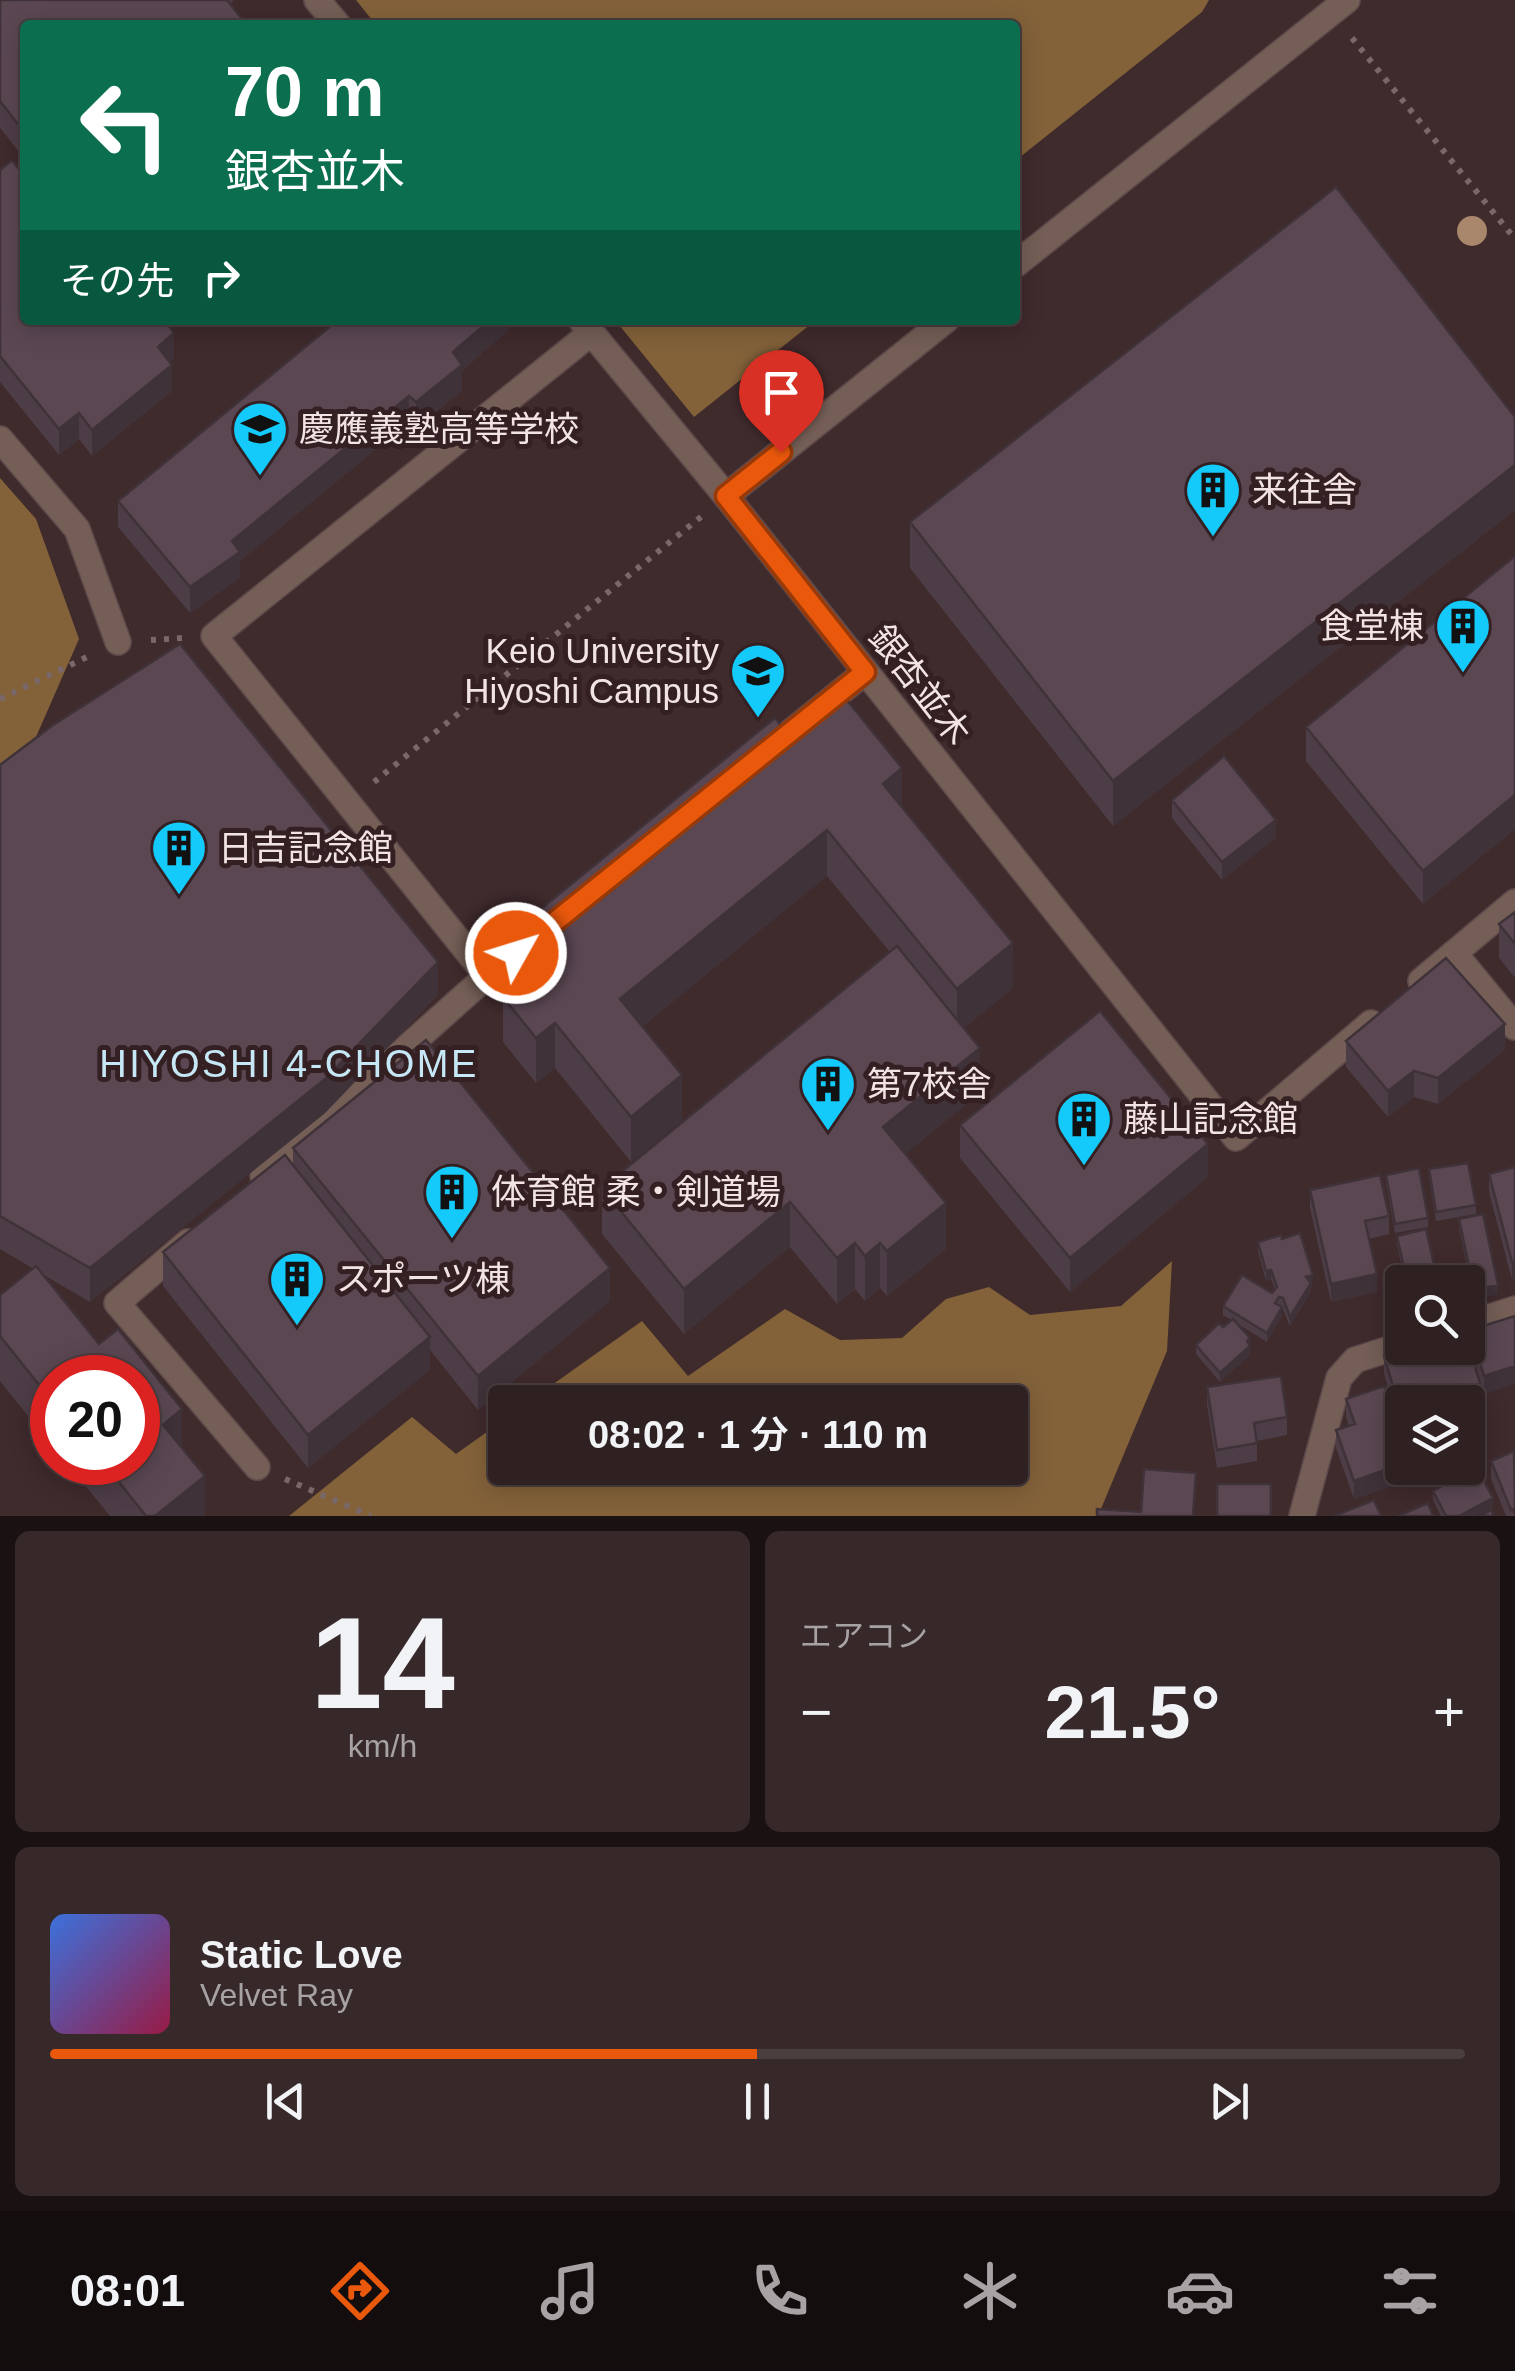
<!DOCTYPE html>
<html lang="ja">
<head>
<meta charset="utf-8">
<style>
  :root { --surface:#2f2021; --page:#37282a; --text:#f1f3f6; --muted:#a7a3a5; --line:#4a3e3f; --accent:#ea580c }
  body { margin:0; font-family:Arial,"Noto Sans JP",sans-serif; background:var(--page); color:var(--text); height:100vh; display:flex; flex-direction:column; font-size:38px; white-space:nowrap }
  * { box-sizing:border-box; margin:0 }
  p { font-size:32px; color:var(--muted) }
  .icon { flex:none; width:55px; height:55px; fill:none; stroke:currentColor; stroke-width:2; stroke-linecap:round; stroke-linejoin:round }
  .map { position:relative; height:1516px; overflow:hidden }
  .panel { display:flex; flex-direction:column; gap:15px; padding:15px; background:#1a1212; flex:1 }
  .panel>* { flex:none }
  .top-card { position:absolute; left:20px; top:20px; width:1000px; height:305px; border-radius:10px; box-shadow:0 5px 25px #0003,0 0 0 2px var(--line); background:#0b6e4f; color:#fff; overflow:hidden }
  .controls { position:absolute; left:1385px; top:1265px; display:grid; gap:20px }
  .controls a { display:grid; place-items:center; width:100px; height:100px; border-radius:10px; background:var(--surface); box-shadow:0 5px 25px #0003,0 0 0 2px var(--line); font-size:50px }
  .speed { position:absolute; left:30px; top:1355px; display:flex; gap:20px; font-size:50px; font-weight:700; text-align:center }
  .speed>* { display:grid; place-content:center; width:130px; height:130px; border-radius:50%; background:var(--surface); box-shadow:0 5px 25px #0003,0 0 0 2px var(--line); line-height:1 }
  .speed .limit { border:15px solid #d22; background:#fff; color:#111 }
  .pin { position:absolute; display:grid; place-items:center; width:85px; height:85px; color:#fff; margin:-102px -42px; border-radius:50% 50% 50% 0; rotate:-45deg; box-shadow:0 0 10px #0007 }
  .pin .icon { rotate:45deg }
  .me { position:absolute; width:110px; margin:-55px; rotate:51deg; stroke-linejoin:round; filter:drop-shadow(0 0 8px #0008) }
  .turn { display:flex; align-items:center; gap:35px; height:210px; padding:0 40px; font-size:45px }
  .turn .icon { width:130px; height:130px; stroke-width:2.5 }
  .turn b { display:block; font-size:70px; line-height:85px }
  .then { display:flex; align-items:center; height:95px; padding:0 40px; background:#0003; gap:20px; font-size:38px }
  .big { font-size:75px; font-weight:600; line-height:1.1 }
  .panel .widget { flex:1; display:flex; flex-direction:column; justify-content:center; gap:15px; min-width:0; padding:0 35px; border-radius:15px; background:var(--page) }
  .panel .dial { align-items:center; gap:0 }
  .dial b { font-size:130px; line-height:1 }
  .song { display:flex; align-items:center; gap:30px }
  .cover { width:120px; height:120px; border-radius:15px; background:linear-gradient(135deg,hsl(220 70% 55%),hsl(340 70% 35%)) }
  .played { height:10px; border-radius:5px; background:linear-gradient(90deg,var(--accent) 50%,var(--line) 50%) }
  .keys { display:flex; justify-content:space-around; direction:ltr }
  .heat { display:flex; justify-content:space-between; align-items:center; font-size:55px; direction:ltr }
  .panel .tiles { flex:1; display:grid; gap:15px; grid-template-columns:1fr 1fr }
  .widget:last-child { grid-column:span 2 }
  .trip { position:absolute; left:488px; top:1385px; width:540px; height:100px; border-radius:10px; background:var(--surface); box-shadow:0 5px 25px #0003,0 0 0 2px var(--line); font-weight:600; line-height:100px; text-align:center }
  .tabs { display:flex; height:160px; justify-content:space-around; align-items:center; background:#130d0d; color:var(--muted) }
  .tabs .icon { width:70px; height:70px }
  .tabs .on { color:var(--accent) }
  .tabs b { font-size:45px; color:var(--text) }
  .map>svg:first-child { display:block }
  .forest { fill:#83623a }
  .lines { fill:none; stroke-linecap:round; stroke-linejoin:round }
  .minor-casing { stroke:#5c484a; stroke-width:28 }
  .path { stroke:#7a6769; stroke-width:6; stroke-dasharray:5 8; stroke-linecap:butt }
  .minor { stroke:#745e56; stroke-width:25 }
  .tree { fill:#a8876c }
  .wall { fill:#4d3d47 }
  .shaded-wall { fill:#3f3239 }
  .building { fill:#5a4752; stroke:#3f3239; stroke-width:2.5 }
  .route-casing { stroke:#983908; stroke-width:25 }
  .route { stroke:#ea580c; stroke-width:18 }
  .labels { text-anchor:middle; stroke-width:10; stroke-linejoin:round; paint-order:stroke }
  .poi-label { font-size:35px; fill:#f2e4e5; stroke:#342023; text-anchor:start }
  .street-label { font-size:35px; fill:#f2e4e5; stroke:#342023 }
  .neighbourhood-label { font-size:38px; letter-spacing:2.5px; fill:#c6e8f6; stroke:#342023 }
</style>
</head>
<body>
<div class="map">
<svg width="1515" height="1516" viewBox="0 0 1515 1516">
  <rect width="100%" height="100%" fill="#3f2a2c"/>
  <path class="forest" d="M356,0h853l-7,12 -187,149v-136h-639z
    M615,320h201l-122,97z
    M0,478l36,41 43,120 -47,107 -32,30z
    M1172,1261l-5,90 -69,165h-809l123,-99 44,37 49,-35v49h505v-66h-482l114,-81 46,55 97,-67 55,31 62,-2 44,-39 43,-12 41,28 91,-9z"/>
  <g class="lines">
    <g class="minor-casing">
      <path id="minor" d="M317,0l21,25
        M1015,265l332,-265
        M581,320l145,176
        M946,320l-220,176 510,642 135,-115
        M0,439l77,90 41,113
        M764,754l101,-82
        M518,951l-31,25 -273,-340 377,-303
        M1454,953l61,74
        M1421,981l94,-79
        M263,1176l224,-200
        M188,1242l-71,61 140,164
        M1468,1324l47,-15
        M1302,1516l37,-138 16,-18 47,-15"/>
    </g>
    <path class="path" d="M1352,38l163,201
      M151,640l32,-2
      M0,699l91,-44
      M374,782l328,-266
      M285,1479l86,37"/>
    <use href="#minor" class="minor"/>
  </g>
  <circle class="tree" cx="1472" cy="231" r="15"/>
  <path class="wall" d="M0,0h234l-4,4 -205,21 -1,133 -24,-30z
    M0,170l174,189 -4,3 2,29 -80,65 -13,-17 -20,16 -59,-73z
    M508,320v10l-46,41v20l-46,37 -7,-6 -169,139v17l-50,35 -72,-86v-26z
    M1515,417v93l-402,316 -203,-258v-46z
    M1515,556v273l-92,75 -117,-143v-34z
    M790,737l112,71 111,180 -49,40 16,65 -75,61 41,95 -59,47 -7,-8 -15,13 -10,-12 -18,15 -47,-57 -106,87 -82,-100v-46l288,-236 -63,-76 -184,150 39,94 -51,42 -76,-94 -19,15 -33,-41v-39l-9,-10v-46z
    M0,765l438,230 -113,118 -235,189 -48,-28 140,174 23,68h-95l-44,-54h72l-86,-84v68l-52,-65v-86l32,-27 -32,-19z
    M1172,800l104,38 -54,42 -50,-62z
    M1515,912v66l-16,-20v-34z
    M1346,1041l159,9 -67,54 -24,-7 -26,20 -42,-50z
    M960,1125l248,52 -138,115 -110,-134z
    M293,1148l317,153 -132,109 -48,-60v20l-122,98 -145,-182v-34l130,-86z
    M1515,1167l-3,113 -23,-88v-18z
    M1429,1169l47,36v9l-40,7 -7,-43z
    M1386,1175l42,43v9l-33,6 -9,-49z
    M1310,1190l79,26v18l-20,5 8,53 -46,10 -21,-94z
    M1459,1219l39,75 -24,5 -15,-71z
    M1397,1236l41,46h-33l-8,-37z
    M1282,1239l31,45 -2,1v7l-21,34 -8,-19v9l-15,26 -29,-18 12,14v17l-30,27 -24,-28v-9l36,-25 -9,-5v-9l49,-13 3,-3 -4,-11 -5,2 -8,-30v-9z
    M1515,1316v68l-31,10 -14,-46v-18z
    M1384,1356l96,45 -80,26 -16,-53z
    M1207,1387l80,30v18l-30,6v20l-40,7 -10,-63z
    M1346,1399l63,69v12l-55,19 -18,-51v-18l13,-4 -3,-9z
    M1491,1461l24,55h-9l-15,-37z
    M1433,1491l60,16 -17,9h-35l-8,-16z"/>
  <path class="shaded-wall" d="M490,320h18v10l-46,41v20l-46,37v-26l37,-50z
    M174,333v26l-16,14v-26z
    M172,365v26l-80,65v-26z
    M409,396v26l-169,139v17l-50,35v-26l42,-46z
    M79,413v26l-20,16v-26z
    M1515,465v45l-402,316v-45z
    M902,768v45l-19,-29z
    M1515,795v34l-92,75v-33z
    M1276,820v18l-54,42v-18z
    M827,830v46l-207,169v-46z
    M1013,943v45l-56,46v-45z
    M438,962v33l-113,118 -235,189v-34z
    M555,1023v45l-19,15v-45z
    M1505,1024v26l-67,54v-26z
    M980,1048v45l-97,79v-45z
    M1414,1071v26l-26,20v-26z
    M682,1075v45l-51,42v-45z
    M1208,1144v33l-138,115v-34z
    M790,1202v45l-106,87v-45z
    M946,1203v46l-59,47v-45z
    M855,1243v46l-18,15v-46z
    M880,1243v45l-15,13v-45z
    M1515,1261v18l-3,1v-18z
    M610,1268v33l-132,109v-34z
    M1271,1270v9l-5,2v-10z
    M1377,1274v18l-46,10v-18z
    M1313,1275l-2,17 -21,34v-9l16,-40z
    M1498,1285v9l-24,5v-9z
    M1282,1307v9l-15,26v-9z
    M430,1337v33l-122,98v-33z
    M1250,1338v17l-30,27v-9z
    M1515,1366v18l-31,10v-18z
    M1480,1383v18l-12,4v-3h-47z
    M1402,1408v18l-2,1v-18z
    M182,1409v45l-19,-29z
    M1402,1464v4h7v12l-55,19v-18z
    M205,1476v40h-50z
    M1493,1498v9l-17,9h-17z"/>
  <path class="building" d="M0,0h227l20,25h-222l-1,107 -24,-31z
    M12,160l13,17v143h139l10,13 -16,14 14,18 -80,65 -13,-17 -20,16 -59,-73v-186z
    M1336,187l179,230v48l-402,316 -203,-259z
    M338,320h152l-37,32 9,13 -46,37 -7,-6 -177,145 8,11 -50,35 -72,-86z
    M1515,556v239l-92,76 -117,-144z
    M180,644l258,318 -113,117 -235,189 -90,-52v-451l53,-40z
    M842,694l60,74 -19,16 130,159 -56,46 -130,-159 -207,169 62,76 -51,42 -76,-94 -19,15 -33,-41 19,-16 -28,-34 281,-229 15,19z
    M1224,756l52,64 -54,42 -50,-62z
    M1515,912v32l-16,-20z
    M897,946l83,102 -97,79 63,76 -59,48 -7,-8 -15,13 -10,-13 -18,15 -47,-56 -106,87 -82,-101z
    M1446,958l59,66 -67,54 -24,-7 -26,20 -42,-50z
    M1100,1011l108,133 -138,114 -110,-133z
    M426,1040l184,228 -132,108 -185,-228z
    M285,1155l145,182 -122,98 -145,-183z
    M1468,1163l8,42 -40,7 -7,-43z
    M1515,1167v94l-3,1 -23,-88z
    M1419,1168l9,50 -33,6 -9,-49z
    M1380,1175l9,41 -24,5 12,53 -46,10 -21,-94z
    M1483,1214l15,71 -24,5 -15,-71z
    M1426,1229l12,53h-31l-10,-46z
    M1300,1233l13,42 -7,2 5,6 -21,34 -7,-19 -4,-1 -4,6 7,4 -15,26 -44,-27 19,-31 30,18 5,-6 -6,-17 -5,1 -8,-29 23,-7 1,4z
    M36,1266l63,78 19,-15 64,80 -19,16 42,51 -50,40h-9l-43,-54h35v-84h-86v23l-52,-65v-41z
    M1515,1316v50l-31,10 -14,-46z
    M1233,1319l17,19 -3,3 3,5 -30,27 -24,-28 23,-22 4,4z
    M1468,1344l12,39 -59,19h-19v6l-2,1 -16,-53 27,-8h57z
    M1281,1376l6,41 -33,6 3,20 -40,7 -10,-63z
    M1384,1386l18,57v21l-48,17 -18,-51 19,-6 -9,-25z
    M1514,1451l1,57 -4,2 -20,-49z
    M1477,1468l16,30 -34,18h-13l-13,-25z
    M1144,1469l52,4 -3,43h-96v-7l44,3z
    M1217,1484h54v32h-54z
    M1374,1500l7,16h-47z
    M1428,1503l5,13h-35z
    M1491,1510l3,6h-13z"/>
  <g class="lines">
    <g class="route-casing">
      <path id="route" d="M516,953l349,-281 -139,-176 55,-44"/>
    </g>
    <use href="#route" class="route"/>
  </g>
  <defs>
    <g id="school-pin" transform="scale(2.875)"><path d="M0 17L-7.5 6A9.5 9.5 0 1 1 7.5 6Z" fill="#13cafb" stroke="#342023"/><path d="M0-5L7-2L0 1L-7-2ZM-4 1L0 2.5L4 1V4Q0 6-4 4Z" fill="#111"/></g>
    <g id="building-pin" transform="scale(2.875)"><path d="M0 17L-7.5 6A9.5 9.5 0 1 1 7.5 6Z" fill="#13cafb" stroke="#342023"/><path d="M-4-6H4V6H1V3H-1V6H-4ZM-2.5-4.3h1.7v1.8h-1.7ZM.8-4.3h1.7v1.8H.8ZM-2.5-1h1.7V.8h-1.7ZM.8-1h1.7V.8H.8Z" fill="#111"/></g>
    <g id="university-pin" transform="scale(2.875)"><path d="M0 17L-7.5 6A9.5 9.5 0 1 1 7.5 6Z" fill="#13cafb" stroke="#342023"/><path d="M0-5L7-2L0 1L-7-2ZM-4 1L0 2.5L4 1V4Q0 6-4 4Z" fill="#111"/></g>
  </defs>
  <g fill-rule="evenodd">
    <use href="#school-pin" x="260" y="429"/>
    <use href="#building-pin" x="1213" y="490"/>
    <use href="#building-pin" x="1463" y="626"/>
    <use href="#university-pin" x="758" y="671"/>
    <use href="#building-pin" x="179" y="848"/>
    <use href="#building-pin" x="828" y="1084"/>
    <use href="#building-pin" x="1084" y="1119"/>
    <use href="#building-pin" x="452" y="1192"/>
    <use href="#building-pin" x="297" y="1279"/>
  </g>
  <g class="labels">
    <g class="poi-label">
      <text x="299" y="441">慶應義塾高等学校</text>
      <text x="1252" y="502">来往舎</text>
      <text x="1424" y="638" text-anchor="end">食堂棟</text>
      <text x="719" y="663" text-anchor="end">Keio University<tspan x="719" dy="40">Hiyoshi Campus</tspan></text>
      <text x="218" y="860">日吉記念館</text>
      <text x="867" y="1096">第7校舎</text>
      <text x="1123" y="1131">藤山記念館</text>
      <text x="491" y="1204">体育館 柔・剣道場</text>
      <text x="336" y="1291">スポーツ棟</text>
    </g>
    <g class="street-label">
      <text transform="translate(920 685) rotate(52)" y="12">銀杏並木</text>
    </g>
    <g class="neighbourhood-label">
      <text x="289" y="1077">HIYOSHI 4-CHOME</text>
    </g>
  </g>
</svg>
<div class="controls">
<a><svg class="icon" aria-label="search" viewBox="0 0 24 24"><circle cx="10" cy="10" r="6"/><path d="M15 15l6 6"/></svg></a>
<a><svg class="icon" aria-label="layers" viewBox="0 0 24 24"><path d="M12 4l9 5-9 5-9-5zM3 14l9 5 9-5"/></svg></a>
</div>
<div class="speed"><div class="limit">20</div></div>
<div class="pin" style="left:781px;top:452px;background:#d93025"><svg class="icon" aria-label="arrive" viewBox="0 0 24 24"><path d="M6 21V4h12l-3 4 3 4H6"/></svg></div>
<svg class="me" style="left:516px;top:953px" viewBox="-20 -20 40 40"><circle r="17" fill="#ea580c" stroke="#fff" stroke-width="3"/><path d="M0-11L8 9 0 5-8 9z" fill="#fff"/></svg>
<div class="trip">08:02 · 1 分 · 110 m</div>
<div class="top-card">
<div class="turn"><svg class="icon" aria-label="left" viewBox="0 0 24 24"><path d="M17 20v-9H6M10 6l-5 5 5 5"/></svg><div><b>70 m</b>銀杏並木</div></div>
<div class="then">その先<svg class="icon" aria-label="right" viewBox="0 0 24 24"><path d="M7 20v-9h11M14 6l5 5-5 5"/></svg></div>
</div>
</div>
<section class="panel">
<div class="tiles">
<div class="widget dial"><b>14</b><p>km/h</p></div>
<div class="widget"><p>エアコン</p>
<div class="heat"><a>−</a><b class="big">21.5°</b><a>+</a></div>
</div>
<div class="widget">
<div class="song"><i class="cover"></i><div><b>Static Love</b><p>Velvet Ray</p></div></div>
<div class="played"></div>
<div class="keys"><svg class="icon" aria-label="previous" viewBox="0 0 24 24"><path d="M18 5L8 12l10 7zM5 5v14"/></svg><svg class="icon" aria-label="pause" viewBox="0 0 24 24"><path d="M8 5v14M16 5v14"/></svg><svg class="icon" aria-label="next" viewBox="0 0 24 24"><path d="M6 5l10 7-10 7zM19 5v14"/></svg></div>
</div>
</div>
</section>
<nav class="tabs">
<b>08:01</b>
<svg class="icon on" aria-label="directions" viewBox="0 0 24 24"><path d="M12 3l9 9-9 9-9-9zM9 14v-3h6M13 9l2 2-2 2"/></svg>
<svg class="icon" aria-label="music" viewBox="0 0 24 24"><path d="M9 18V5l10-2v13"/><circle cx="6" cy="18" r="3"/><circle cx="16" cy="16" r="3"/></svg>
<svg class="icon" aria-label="phone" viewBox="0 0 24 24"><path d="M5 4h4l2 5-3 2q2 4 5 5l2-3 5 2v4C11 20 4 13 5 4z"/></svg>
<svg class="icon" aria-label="climate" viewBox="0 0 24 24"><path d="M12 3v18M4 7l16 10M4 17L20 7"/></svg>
<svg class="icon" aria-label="car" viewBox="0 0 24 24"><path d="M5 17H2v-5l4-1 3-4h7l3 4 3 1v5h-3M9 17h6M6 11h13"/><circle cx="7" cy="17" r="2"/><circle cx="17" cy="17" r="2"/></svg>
<svg class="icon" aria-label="filters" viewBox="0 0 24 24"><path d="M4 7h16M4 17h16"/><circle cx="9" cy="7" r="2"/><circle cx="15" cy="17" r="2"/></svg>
</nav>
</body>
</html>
